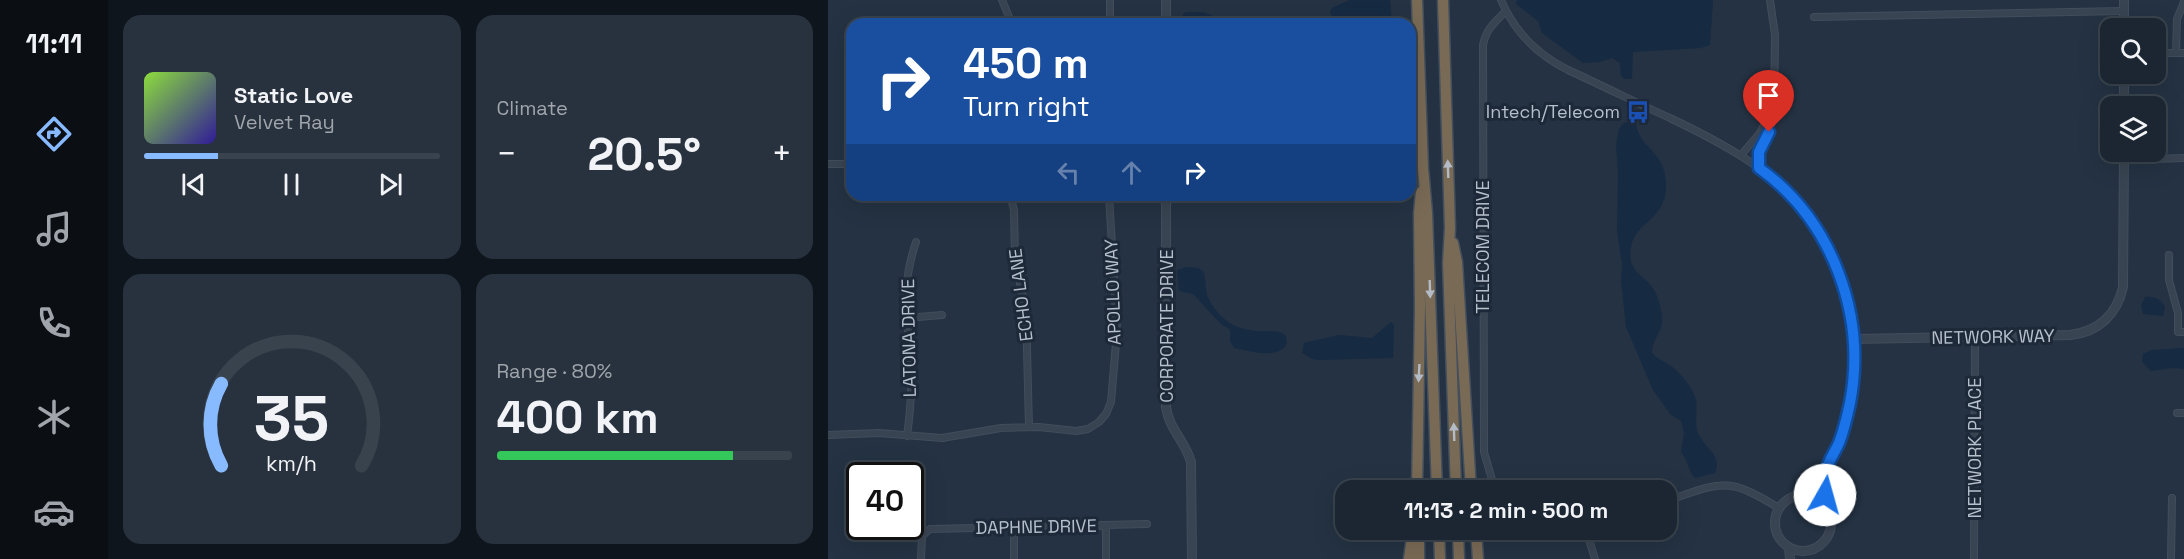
<!DOCTYPE html>
<html lang="en">
<head>
<meta charset="utf-8">
<style>
  :root { --surface:#1b2632; --page:#28323e; --text:#f1f3f6; --muted:#a0a5ac; --line:#39434d; --accent:#88baff }
  body { margin:0; font-family:"Space Grotesk",sans-serif; background:var(--page); color:var(--text); height:100vh; display:flex; flex-direction:column; font-size:22px; white-space:nowrap }
  * { box-sizing:border-box; margin:0 }
  p { font-size:20px; color:var(--muted) }
  .icon { flex:none; width:33px; height:33px; fill:none; stroke:currentColor; stroke-width:2; stroke-linecap:round; stroke-linejoin:round }
  .map { position:relative; flex:1; overflow:hidden }
  .sheet { display:flex; flex-direction:column; gap:15px; padding:15px; background:#0f151c; width:720px }
  .sheet>* { flex:none }
  .hud { position:absolute; left:18px; top:18px; width:570px; height:183px; border-radius:18px; box-shadow:0 6px 24px #0002,0 0 0 2px var(--line); background:#1a4fa0; color:#fff; overflow:hidden }
  .tools { position:absolute; left:1272px; top:18px; display:grid; gap:12px }
  .tools a { display:grid; place-items:center; width:66px; height:66px; border-radius:12px; background:var(--surface); box-shadow:0 6px 24px #0002,0 0 0 2px var(--line); font-size:30px }
  .speed { position:absolute; left:18px; top:462px; display:flex; gap:12px; font-size:30px; font-weight:700; text-align:center }
  .speed>* { display:grid; place-content:center; width:78px; height:78px; border-radius:50%; background:var(--surface); box-shadow:0 6px 24px #0002,0 0 0 2px var(--line); line-height:1 }
  .speed .limit { border:3px solid #111; border-radius:9px; background:#fff; color:#111 }
  .pin { position:absolute; display:grid; place-items:center; width:51px; height:51px; color:#fff; margin:-62px -26px; border-radius:50% 50% 50% 0; rotate:-45deg; box-shadow:0 0 6px #0007 }
  .pin .icon { rotate:45deg }
  .me { position:absolute; width:66px; margin:-33px; rotate:7deg; stroke-linejoin:round; filter:drop-shadow(0 0 4px #0008) }
  .turn { display:flex; align-items:center; gap:21px; height:126px; padding:0 18px; font-size:27px }
  .turn .icon { width:78px; height:78px; stroke-width:2.5 }
  .turn b { display:block; font-size:42px; line-height:51px }
  .lanes { display:flex; align-items:center; height:57px; padding:0 18px; background:#0003; justify-content:center; gap:30px; direction:ltr }
  .lanes .off { opacity:.35 }
  .big { font-size:45px; font-weight:600; line-height:1.1 }
  .sheet .widget { flex:1; display:flex; flex-direction:column; justify-content:center; gap:9px; min-width:0; padding:0 21px; border-radius:18px; background:var(--page) }
  .sheet .dial { align-items:center; gap:0 }
  .dial svg { height:156px; overflow:visible; fill:none; stroke:var(--line); stroke-width:7; stroke-linecap:round; text-anchor:middle }
  .dial text { fill:var(--text); stroke:none }
  .song { display:flex; align-items:center; gap:18px }
  .cover { width:72px; height:72px; border-radius:9px; background:linear-gradient(135deg,hsl(90 70% 55%),hsl(250 70% 35%)) }
  .played { height:6px; border-radius:3px; background:linear-gradient(90deg,var(--accent) 25%,var(--line) 25%) }
  .keys { display:flex; justify-content:space-around; direction:ltr }
  .heat { display:flex; justify-content:space-between; align-items:center; font-size:33px; direction:ltr }
  .charge { height:9px; border-radius:4px; background:linear-gradient(90deg,#34c759 80%,var(--line) 0) }
  .sheet .tiles { flex:1; display:grid; gap:15px; grid-template-columns:repeat(2,1fr) }
  .trip { position:absolute; left:507px; top:480px; width:342px; height:60px; border-radius:18px; background:var(--surface); box-shadow:0 6px 24px #0002,0 0 0 2px var(--line); font-weight:600; line-height:60px; text-align:center }
  main { display:flex; flex:1; min-height:0 }
  .tab-bar { display:flex; flex-direction:column; width:108px; justify-content:space-around; align-items:center; background:#0b0f14; color:var(--muted) }
  .tab-bar .icon { width:42px; height:42px }
  .tab-bar .active { color:var(--accent) }
  .tab-bar b { font-size:27px; color:var(--text) }
  .map>svg:first-child { display:block }
  .water { fill:#162a42 }
  .lines { fill:none; stroke-linecap:round; stroke-linejoin:round }
  .minor-casing { stroke:#424d5c; stroke-width:8 }
  .tertiary-casing { stroke:#424d5c; stroke-width:10 }
  .motorway-casing { stroke:#434f5d; stroke-width:13 }
  .minor { stroke:#394452; stroke-width:6 }
  .tertiary { stroke:#394452; stroke-width:8 }
  .motorway { stroke:#796a55; stroke-width:10 }
  .oneway { fill:#b3bbc6 }
  .route-casing { stroke:#114b97; stroke-width:15 }
  .route { stroke:#1a73e8; stroke-width:10 }
  .labels { text-anchor:middle; stroke-width:6; stroke-linejoin:round; paint-order:stroke }
  .poi-label { font-size:18px; fill:#b6bfcc; stroke:#1d2938; text-anchor:end }
  .street-label { font-size:18px; fill:#b6bfcc; stroke:#1d2938 }
</style>
</head>
<body>
<main>
<nav class="tab-bar">
<b>11:11</b>
<svg class="icon active" aria-label="directions" viewBox="0 0 24 24"><path d="M12 3l9 9-9 9-9-9zM9 14v-3h6M13 9l2 2-2 2"/></svg>
<svg class="icon" aria-label="music" viewBox="0 0 24 24"><path d="M9 18V5l10-2v13"/><circle cx="6" cy="18" r="3"/><circle cx="16" cy="16" r="3"/></svg>
<svg class="icon" aria-label="phone" viewBox="0 0 24 24"><path d="M5 4h4l2 5-3 2q2 4 5 5l2-3 5 2v4C11 20 4 13 5 4z"/></svg>
<svg class="icon" aria-label="climate" viewBox="0 0 24 24"><path d="M12 3v18M4 7l16 10M4 17L20 7"/></svg>
<svg class="icon" aria-label="car" viewBox="0 0 24 24"><path d="M5 17H2v-5l4-1 3-4h7l3 4 3 1v5h-3M9 17h6M6 11h13"/><circle cx="7" cy="17" r="2"/><circle cx="17" cy="17" r="2"/></svg>
</nav>
<section class="sheet">
<div class="tiles">
<div class="widget">
<div class="song"><i class="cover"></i><div><b>Static Love</b><p>Velvet Ray</p></div></div>
<div class="played"></div>
<div class="keys"><svg class="icon" aria-label="previous" viewBox="0 0 24 24"><path d="M18 5L8 12l10 7zM5 5v14"/></svg><svg class="icon" aria-label="pause" viewBox="0 0 24 24"><path d="M8 5v14M16 5v14"/></svg><svg class="icon" aria-label="next" viewBox="0 0 24 24"><path d="M6 5l10 7-10 7zM19 5v14"/></svg></div>
</div>
<div class="widget"><p>Climate</p>
<div class="heat"><a>−</a><b class="big">20.5°</b><a>+</a></div>
</div>
<div class="widget dial"><svg viewBox="0 0 100 80">
<path d="M14 69A42 42 0 1 1 86 69"/>
<path d="M14 69A42 42 0 0 1 14 27" stroke="#88baff"/>
<text x="50" y="56" font-size="32" font-weight="700">35</text>
<text x="50" y="72" font-size="11">km/h</text>
</svg></div>
<div class="widget"><p>Range · 80%</p><b class="big">400 km</b><div class="charge"></div></div>
</div>
</section>
<div class="map">
<svg width="1356" height="559" viewBox="0 0 1356 559">
  <rect width="100%" height="100%" fill="#243243"/>
  <path class="water" d="M522,0h40l2,24 -58,-2 -4,-10 2,-4z
    M689,0h196l-3,45 -9,3 -68,4 -1,27h-7l-4,-3 -1,-13 -8,-5 -12,4 -17,1 -41,-30 -4,-12 -22,-17z
    M361,12h14l15,6 15,-2 -22,8h-28l-1,-7 2,-4z
    M802,121l6,4c4,23 30,27 30,60 1,34 -31,37 -35,62 -5,29 17,26 26,49 4,12 8,25 2,36 -4,9 -7,12 -7,21 6,7 12,8 19,13 10,7 22,22 25,34 2,11 -3,27 4,37 7,13 22,18 15,36l-20,5c-6,-5 -7,-18 -14,-26l3,-19 -3,-12 -10,-6 -18,-25 -27,-63 -5,-46 1,-17 -5,-33 1,-59 -2,-27 3,-16 5,-6z
    M358,267l12,1 5,3c3,7 2,15 4,23 3,12 15,25 26,31 6,3 16,5 23,6 11,1 35,-5 30,15 -13,13 -35,5 -52,2l-4,-7v-10l-1,-2 -8,-5 -28,-30 -14,-3 -2,-21z
    M1317,297c9,-1 16,2 20,10l-2,9 -20,-2 -2,-9z
    M563,322l3,4 -1,32 -74,2 -7,-1 -10,-6 2,-10 35,-8 33,3z
    M1356,348v21l-11,-1 -22,3 -9,-9 1,-8 8,-4z"/>
  <g class="lines">
    <g class="minor-casing">
      <path id="minor" d="M174,0l10,24
        M282,0v24
        M673,0c13,31 37,55 67,70 35,16 69,33 104,49 107,51 165,96 182,220
        M986,17l310,-6
        M1328,53h28
        M1348,53l1,-34 7,-17
        M913,155l19,-22 14,-28
        M1296,160l60,-2
        M0,164h24
        M931,168v-16l10,-20 5,-16 1,-81 -5,-35
        M182,195l4,15 1,50 11,51 3,116
        M1341,255v25l9,33v19h6
        M78,318l36,-3
        M1349,413h7
        M0,435l51,-2 63,5 59,-10 38,-1 37,4 12,-2 11,-7 7,-8 5,-12 6,-71 -8,-136
        M79,436c3,-22 5,-44 4,-65 -2,-51 -12,-79 5,-129
        M667,490l-11,-38 -1,-407c3,-16 12,-23 23,-34
        M838,501c57,-19 60,-25 113,7
        M758,530l9,29
        M93,559l1,-23 8,-7 217,-5
        M186,559v-32
        M278,559v-34
        M1146,559l1,-222
        M1343,559l1,-61"/>
    </g>
    <g class="tertiary-casing">
      <path id="tertiary" d="M338,0v24
        M1296,0v28
        M1296,74v32
        M338,195v212c3,22 19,34 25,55l1,97
        M947 523a28 28 0 1 1 56 0a28 28 0 1 1-56 0Z
        M976,495c42,-38 53,-101 50,-156l216,-4c29,-3 47,-21 53,-48l1,-135
        M998,507v-36
        M961,548l1,11"/>
    </g>
    <g class="motorway-casing">
      <path id="motorway" d="M589,0l6,168 4,45 10,277
        M615,0l7,228 -2,35 8,227
        M625,243l4,19 14,228
        M589,490l3,-183 -1,-94 2,-21
        M611,530l1,29
        M630,530l1,29
        M648,530l2,29
        M581,559l4,-29
        M591,559v-29"/>
    </g>
    <use href="#minor" class="minor"/>
    <use href="#tertiary" class="tertiary"/>
    <use href="#motorway" class="motorway"/>
  </g>
  <defs><path id="oneway-solid" d="M-6-.8H1V-3.2L6.5 0L1 3.2V.8H-6Z" transform="scale(1.5)"/></defs>
  <g class="oneway">
    <use href="#oneway-solid" transform="translate(620 169) rotate(-92)"/>
    <use href="#oneway-solid" transform="translate(602 289) rotate(88)"/>
    <use href="#oneway-solid" transform="translate(591 373) rotate(93)"/>
    <use href="#oneway-solid" transform="translate(626 432) rotate(-92)"/>
  </g>
  <g class="lines">
    <g class="route-casing">
      <path id="route" d="M941,132l-10,20v16c73,52 108,147 91,235 -3,14 -6,27 -11,40 -4,9 -12,20 -13,29 -1,8 0,16 -1,23"/>
    </g>
    <use href="#route" class="route"/>
  </g>
  <defs>
    <g id="bus-bare" transform="scale(1.8)"><path d="M-5-6H5V4H4V6H2V4H-2V6H-4V4H-5ZM-3.5-4V0h7V-4ZM-3.5 1.2v1.5H-2V1.2ZM2 1.2v1.5H3.5V1.2Z" fill="#1a4fb4" stroke="#1d2938" stroke-width="2.5" paint-order="stroke"/></g>
  </defs>
  <g fill-rule="evenodd">
    <use href="#bus-bare" x="810" y="112"/>
  </g>
  <g class="labels">
    <g class="poi-label">
      <text x="792" y="118">Intech/Telecom</text>
    </g>
    <g class="street-label">
      <text transform="translate(655 247) rotate(-90)" y="6">TELECOM DRIVE</text>
      <text transform="translate(285 292) rotate(-92)" y="6">APOLLO WAY</text>
      <text transform="translate(193 295) rotate(-97)" y="6">ECHO LANE</text>
      <text transform="translate(339 326) rotate(-90)" y="6">CORPORATE DRIVE</text>
      <text transform="translate(1165 337) rotate(-1)" y="6">NETWORK WAY</text>
      <text transform="translate(81 338) rotate(-91)" y="6">LATONA DRIVE</text>
      <text transform="translate(1147 448) rotate(-90)" y="6">NETWORK PLACE</text>
      <text transform="translate(208 527) rotate(-1)" y="6">DAPHNE DRIVE</text>
    </g>
  </g>
</svg>
<div class="tools">
<a><svg class="icon" aria-label="search" viewBox="0 0 24 24"><circle cx="10" cy="10" r="6"/><path d="M15 15l6 6"/></svg></a>
<a><svg class="icon" aria-label="layers" viewBox="0 0 24 24"><path d="M12 4l9 5-9 5-9-5zM3 14l9 5 9-5"/></svg></a>
</div>
<div class="speed"><div class="limit">40</div></div>
<div class="pin" style="left:941px;top:132px;background:#d93025"><svg class="icon" aria-label="arrive" viewBox="0 0 24 24"><path d="M6 21V4h12l-3 4 3 4H6"/></svg></div>
<svg class="me" style="left:997px;top:495px" viewBox="-20 -20 40 40"><circle r="19" fill="#fff"/><path d="M0-13L10 11 0 6-10 11z" fill="#1a73e8"/></svg>
<div class="trip">11:13 · 2 min · 500 m</div>
<div class="hud">
<div class="turn"><svg class="icon" aria-label="right" viewBox="0 0 24 24"><path d="M7 20v-9h11M14 6l5 5-5 5"/></svg><div><b>450 m</b>Turn right</div></div>
<div class="lanes"><svg class="icon off" aria-label="left" viewBox="0 0 24 24"><path d="M17 20v-9H6M10 6l-5 5 5 5"/></svg><svg class="icon off" aria-label="ahead" viewBox="0 0 24 24"><path d="M12 20V5M6 11l6-6 6 6"/></svg><svg class="icon" aria-label="right" viewBox="0 0 24 24"><path d="M7 20v-9h11M14 6l5 5-5 5"/></svg></div>
</div>
</div>
</main>
</body>
</html>
